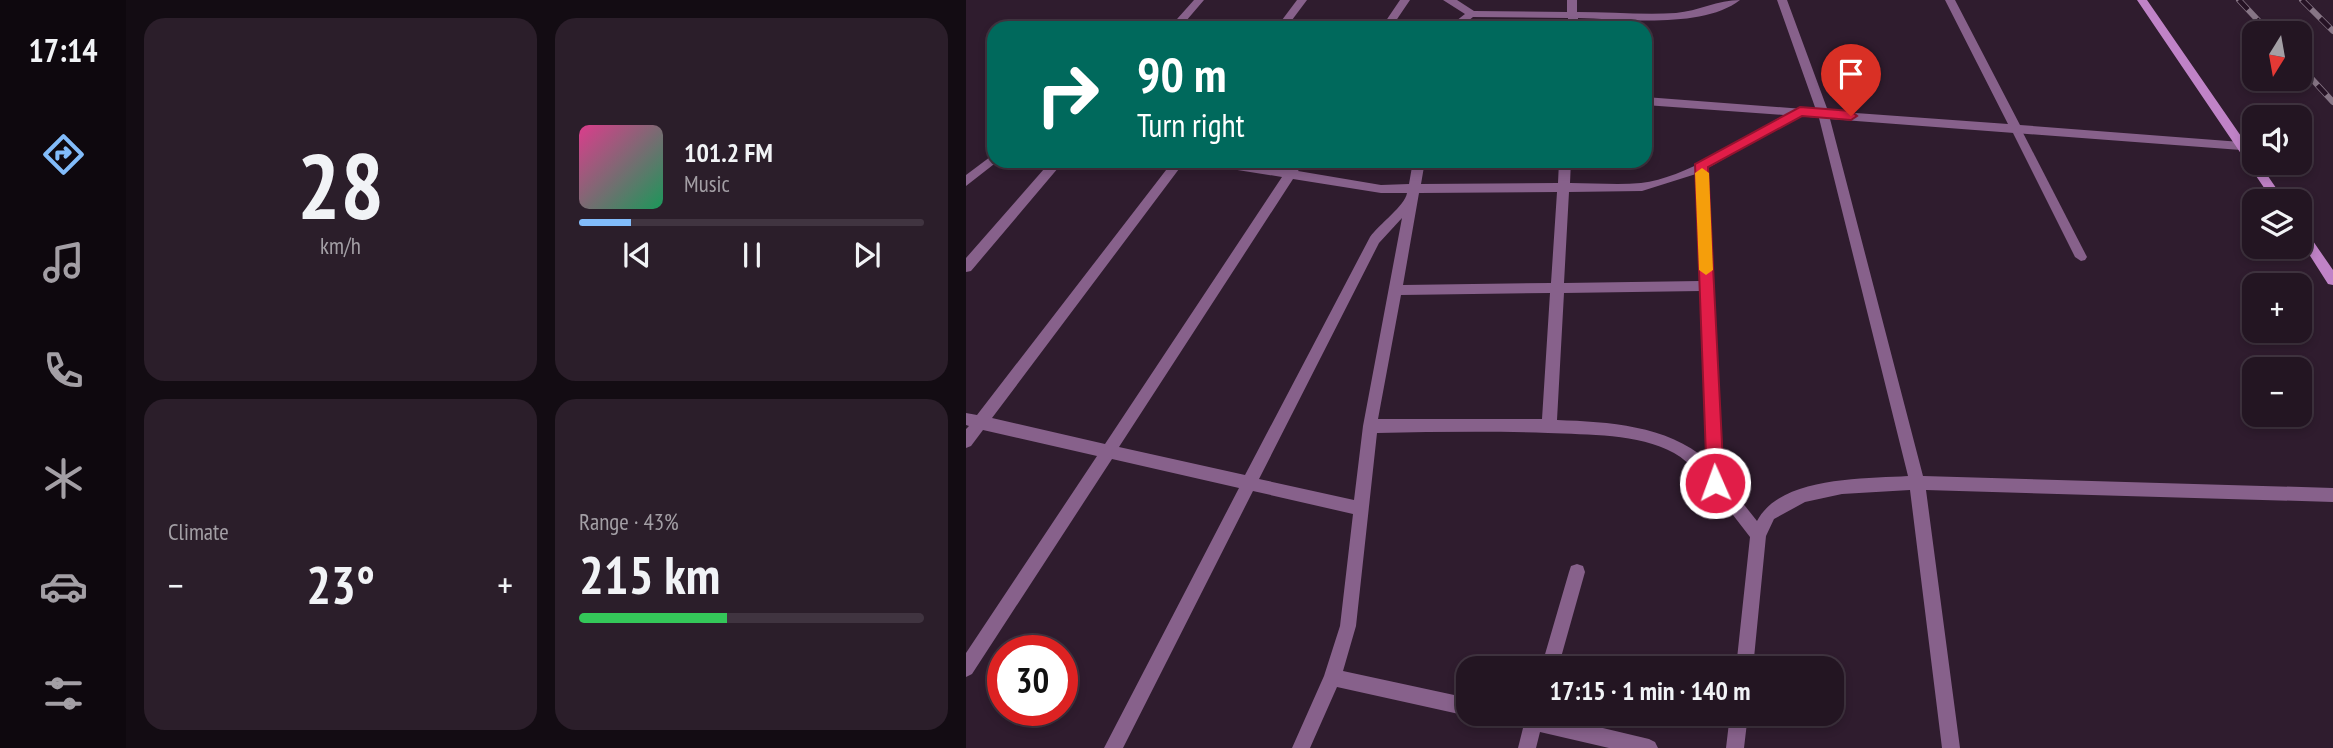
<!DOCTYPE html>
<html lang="en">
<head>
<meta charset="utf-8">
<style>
  :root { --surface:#231522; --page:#2b1e2a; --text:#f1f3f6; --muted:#a39fa5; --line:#403440; --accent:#82bcfa }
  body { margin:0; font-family:"PT Sans Narrow",sans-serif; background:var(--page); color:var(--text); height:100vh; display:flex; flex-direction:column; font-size:26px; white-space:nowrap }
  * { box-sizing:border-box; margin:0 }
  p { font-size:23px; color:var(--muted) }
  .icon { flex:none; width:38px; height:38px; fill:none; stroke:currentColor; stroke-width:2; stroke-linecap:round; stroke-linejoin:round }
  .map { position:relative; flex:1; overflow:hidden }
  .sheet { display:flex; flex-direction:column; gap:18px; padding:18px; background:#130c13; width:840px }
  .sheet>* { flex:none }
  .guide { position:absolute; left:21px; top:21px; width:665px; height:147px; border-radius:21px; box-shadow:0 4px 10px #0003,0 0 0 2px var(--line); background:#00695c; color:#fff; overflow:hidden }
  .needle { width:46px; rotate:191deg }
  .fabs { position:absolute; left:1276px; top:21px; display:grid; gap:14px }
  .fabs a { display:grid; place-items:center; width:70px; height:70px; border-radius:14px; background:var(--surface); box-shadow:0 4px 10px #0003,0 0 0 2px var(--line); font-size:35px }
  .speed { position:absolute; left:21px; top:635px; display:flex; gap:14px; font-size:35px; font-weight:700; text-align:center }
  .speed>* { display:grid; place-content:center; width:91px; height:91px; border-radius:50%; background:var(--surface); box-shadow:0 4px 10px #0003,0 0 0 2px var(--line); line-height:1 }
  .speed .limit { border:10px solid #d22; background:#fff; color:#111 }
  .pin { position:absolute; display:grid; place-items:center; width:60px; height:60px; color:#fff; margin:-72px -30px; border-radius:50% 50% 50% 0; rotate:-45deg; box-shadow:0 0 7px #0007 }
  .pin .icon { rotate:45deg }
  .me { position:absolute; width:77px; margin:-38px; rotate:358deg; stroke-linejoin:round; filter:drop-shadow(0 0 5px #0008) }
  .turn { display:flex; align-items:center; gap:24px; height:147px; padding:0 35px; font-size:32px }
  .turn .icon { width:91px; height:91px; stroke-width:2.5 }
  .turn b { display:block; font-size:49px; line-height:60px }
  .big { font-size:52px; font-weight:800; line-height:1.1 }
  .sheet .tile { flex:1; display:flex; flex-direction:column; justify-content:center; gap:10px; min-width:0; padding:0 24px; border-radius:21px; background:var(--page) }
  .sheet .dial { align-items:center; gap:0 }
  .dial b { font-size:91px; line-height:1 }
  .song { display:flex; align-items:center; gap:21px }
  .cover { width:84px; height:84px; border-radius:10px; background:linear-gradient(135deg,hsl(330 70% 55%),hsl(150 70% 35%)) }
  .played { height:7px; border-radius:4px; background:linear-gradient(90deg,var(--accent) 15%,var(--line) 15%) }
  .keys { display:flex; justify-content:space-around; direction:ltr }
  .heat { display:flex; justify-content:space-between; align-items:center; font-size:38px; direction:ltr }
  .charge { height:10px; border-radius:5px; background:linear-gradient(90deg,#34c759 43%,var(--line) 0) }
  .sheet .tiles { flex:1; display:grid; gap:18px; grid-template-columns:repeat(2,1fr) }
  .trip { position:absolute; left:490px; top:656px; width:388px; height:70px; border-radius:21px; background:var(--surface); box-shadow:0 4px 10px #0003,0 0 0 2px var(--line); font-weight:800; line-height:70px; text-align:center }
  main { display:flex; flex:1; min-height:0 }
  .menu { display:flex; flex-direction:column; width:126px; justify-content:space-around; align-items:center; background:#0e080e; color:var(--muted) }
  .menu .icon { width:49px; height:49px }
  .menu .current { color:var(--accent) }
  .menu b { font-size:32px; color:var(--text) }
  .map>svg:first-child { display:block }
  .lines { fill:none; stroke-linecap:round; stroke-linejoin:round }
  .service { fill:#87618b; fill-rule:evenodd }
  .minor { fill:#87618b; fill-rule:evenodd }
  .secondary { fill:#c083c7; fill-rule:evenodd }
  .rail-casing { stroke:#867585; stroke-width:6 }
  .rail { stroke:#251224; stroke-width:4.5; stroke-dasharray:13; stroke-linecap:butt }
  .route { fill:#e11d48; stroke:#92132f; stroke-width:2 }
  .slow { fill:#f59e0b }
</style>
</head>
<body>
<main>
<nav class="menu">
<b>17:14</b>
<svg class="icon current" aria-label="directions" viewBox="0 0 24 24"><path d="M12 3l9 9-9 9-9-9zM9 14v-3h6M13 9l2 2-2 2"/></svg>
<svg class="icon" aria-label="music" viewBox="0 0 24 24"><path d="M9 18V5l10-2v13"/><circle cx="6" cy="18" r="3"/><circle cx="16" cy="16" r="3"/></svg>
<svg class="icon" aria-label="phone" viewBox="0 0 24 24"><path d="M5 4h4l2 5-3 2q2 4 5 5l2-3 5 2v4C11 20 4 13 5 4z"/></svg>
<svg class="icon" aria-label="climate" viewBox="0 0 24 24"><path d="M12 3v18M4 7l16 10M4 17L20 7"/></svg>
<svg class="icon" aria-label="car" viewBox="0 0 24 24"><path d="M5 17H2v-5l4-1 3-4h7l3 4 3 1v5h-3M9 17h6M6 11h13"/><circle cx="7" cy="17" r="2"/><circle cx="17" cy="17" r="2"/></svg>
<svg class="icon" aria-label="filters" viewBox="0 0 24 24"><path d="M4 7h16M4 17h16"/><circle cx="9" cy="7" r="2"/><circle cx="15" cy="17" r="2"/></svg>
</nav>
<section class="sheet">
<div class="tiles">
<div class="tile dial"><b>28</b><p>km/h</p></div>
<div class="tile">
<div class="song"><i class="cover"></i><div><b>101.2 FM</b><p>Music</p></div></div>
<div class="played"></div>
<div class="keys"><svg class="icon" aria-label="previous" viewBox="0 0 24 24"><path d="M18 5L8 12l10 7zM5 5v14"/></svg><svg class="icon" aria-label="pause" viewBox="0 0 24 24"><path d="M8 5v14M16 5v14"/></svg><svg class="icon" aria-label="next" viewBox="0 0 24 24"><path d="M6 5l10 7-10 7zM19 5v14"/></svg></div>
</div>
<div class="tile"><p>Climate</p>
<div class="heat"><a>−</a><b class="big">23°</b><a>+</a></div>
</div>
<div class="tile"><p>Range · 43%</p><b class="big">215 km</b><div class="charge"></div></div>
</div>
</section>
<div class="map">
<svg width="1367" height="748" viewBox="0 0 1367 748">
  <rect width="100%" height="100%" fill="#2f1c2e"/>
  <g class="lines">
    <path class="service" d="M1050,126l5,3 66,128 -2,3 -4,1 -6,-4 -64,-128z"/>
    <path class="minor" d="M228,0h10l-24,28h-11z
      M331,0h10l-21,28h-10z
      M434,0h10l-19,28h-10z
      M477,0h14l17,11 93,1v-12h10v12c33,0 67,3 99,1 22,-2 42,-13 64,-13 -37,29 -117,19 -162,18v10h-10v-10l-95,-1 -14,11h-12l18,-14z
      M811,0h10l41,111 180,13 -63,-124h10l65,125 221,17 6,4 -6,4 -411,-31 93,357 410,12v14l-407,-12 34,258h-18l-32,-258 -68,4 -37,8 -31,17 -8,17 -13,132h-17l14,-131 -34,-44c-13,-13 -24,-30 -42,-40 -36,-20 -86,-18 -126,-20 -57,-2 -114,-1 -171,0l-21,193 -13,45 125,27v16h4l-4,2 -131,-29 -27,61h-18l32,-72 16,-50 13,-112 -100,-23 -130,257h-19l135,-260 -127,-29 -140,215 -6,3v-24l131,-197 -114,-26 -12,16 -5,2v-19l3,-3 -3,-1v-12l11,2 196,-254h12l-193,257 113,26 177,-267 -76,-12 -6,-4h33l54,9 6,-9h12l-7,10 83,14 28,-1 4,-23h12l-4,23 137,-1 1,-22h12l-1,22c23,0 48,2 71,0 46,-5 102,-45 143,-68l-139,-10v-8l171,13zM833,116l20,2 89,358c-45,3 -127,0 -151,45l-35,-44 -14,-309zM730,174l4,107 -136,2 5,-91 73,-1zM327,179l88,14h26c-2,13 -28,31 -37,44l-125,238 -126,-28zM591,192l-6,91 -148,2 16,-92zM436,218l-39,208 -9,74 -95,-21 120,-236zM735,291l6,169c-41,-35 -98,-38 -150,-40l7,-127zM584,293l-8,126h-164l23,-124z
      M28,154v7h4l-32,25v-11z
      M85,161h13l-93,110 -5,1v-14z
      M611,564l6,2 2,6 -27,96h-17l28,-96 2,-6z
      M524,714h54l105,25 6,3 3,6h-49l-69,-16 -4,16h-18l5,-20 -30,-8z
      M764,714h18l-4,34h-18z"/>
    <path class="secondary" d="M1171,0h10l107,155v8h5l26,38h-12z
      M1334,226l4,2 29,42v15l-5,-1 -28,-44z"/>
    <g class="rail-casing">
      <path id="rail" d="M1273,0l31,33
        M1336,0l31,31
        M1334,66l33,36"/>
    </g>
    <use href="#rail" class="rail"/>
  </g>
  <path class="route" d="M834,107l51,4 6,5 -6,4 -49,-4 -94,51 16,316 -3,6 -6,2 -6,-2 -2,-6 -12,-319z"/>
  <path class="slow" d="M736,168l7,5 4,97 -7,5 -7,-5 -4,-97z"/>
</svg>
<div class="fabs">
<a><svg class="needle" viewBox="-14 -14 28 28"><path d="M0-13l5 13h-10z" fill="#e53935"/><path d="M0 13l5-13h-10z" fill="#a39fa5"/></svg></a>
<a><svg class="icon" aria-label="sound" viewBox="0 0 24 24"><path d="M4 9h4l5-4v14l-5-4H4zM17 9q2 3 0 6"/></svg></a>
<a><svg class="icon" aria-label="layers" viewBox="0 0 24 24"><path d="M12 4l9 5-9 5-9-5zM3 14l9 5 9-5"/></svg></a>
<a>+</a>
<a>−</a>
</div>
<div class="speed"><div class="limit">30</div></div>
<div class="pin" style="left:885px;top:116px;background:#d93025"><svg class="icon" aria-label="arrive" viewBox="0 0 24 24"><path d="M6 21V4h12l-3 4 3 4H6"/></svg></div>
<svg class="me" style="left:749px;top:483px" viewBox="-20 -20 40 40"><circle r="17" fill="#e11d48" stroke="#fff" stroke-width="3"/><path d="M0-11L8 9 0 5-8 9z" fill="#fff"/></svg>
<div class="trip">17:15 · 1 min · 140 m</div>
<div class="guide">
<div class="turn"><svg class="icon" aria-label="right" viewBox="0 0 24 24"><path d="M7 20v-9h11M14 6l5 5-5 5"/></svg><div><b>90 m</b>Turn right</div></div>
</div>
</div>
</main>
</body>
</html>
